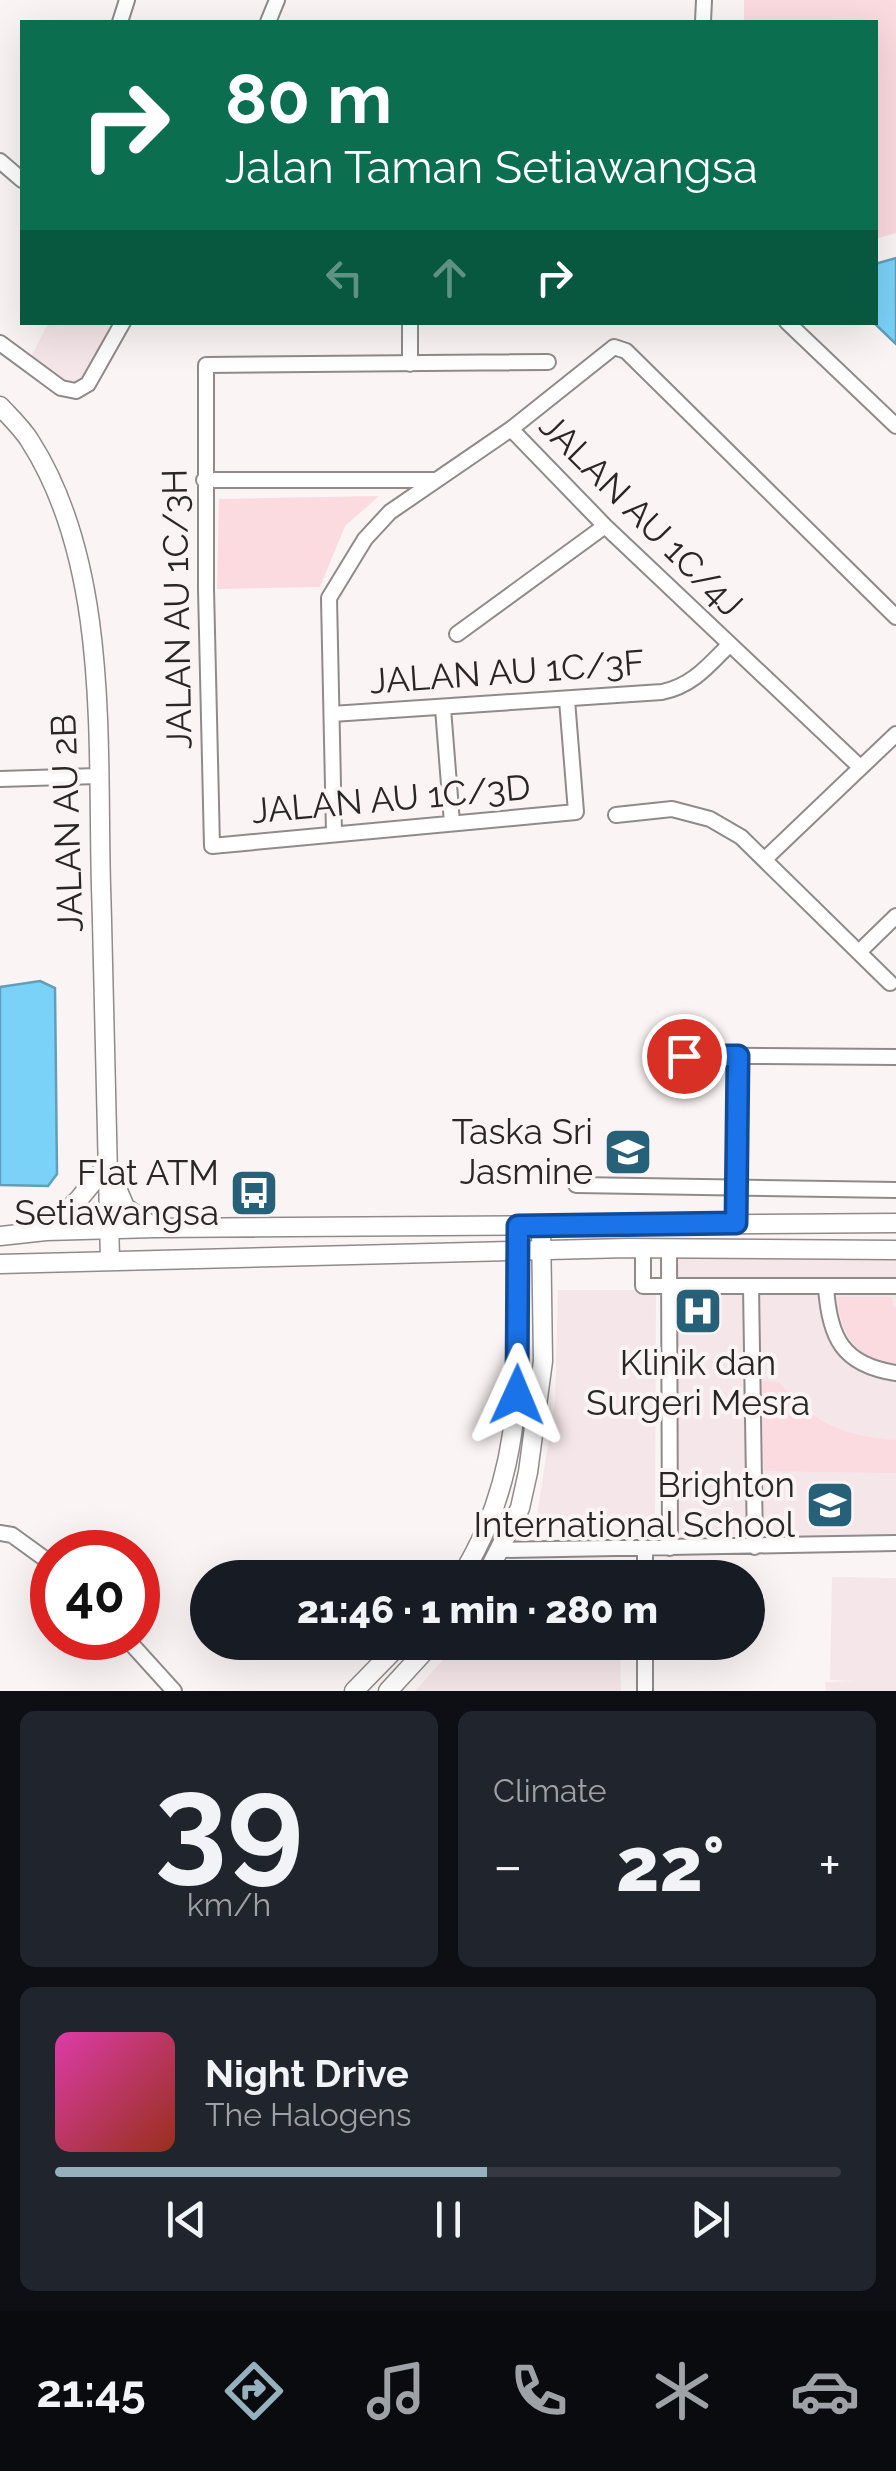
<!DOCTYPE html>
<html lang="en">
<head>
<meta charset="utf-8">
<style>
  :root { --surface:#171b24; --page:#20242c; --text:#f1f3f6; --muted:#9ea1a6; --line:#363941; --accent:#96b1be }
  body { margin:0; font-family:Raleway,sans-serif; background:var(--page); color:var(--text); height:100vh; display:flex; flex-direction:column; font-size:38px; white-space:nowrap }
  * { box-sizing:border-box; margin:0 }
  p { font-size:32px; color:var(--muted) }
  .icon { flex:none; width:55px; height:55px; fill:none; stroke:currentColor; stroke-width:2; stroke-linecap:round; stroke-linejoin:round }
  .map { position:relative; height:1691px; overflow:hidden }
  .panel { display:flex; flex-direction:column; gap:20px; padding:20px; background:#0d0f14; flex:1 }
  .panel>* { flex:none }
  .guide { position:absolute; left:20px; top:20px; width:858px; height:305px; border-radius:0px; box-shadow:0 10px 40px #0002; background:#0b6e4f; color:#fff; overflow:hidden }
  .speed { position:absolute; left:30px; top:1530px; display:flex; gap:20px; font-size:50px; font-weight:700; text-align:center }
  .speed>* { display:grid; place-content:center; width:130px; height:130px; border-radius:50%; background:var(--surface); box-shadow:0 10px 40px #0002; line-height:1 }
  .speed .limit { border:15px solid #d22; background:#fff; color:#111 }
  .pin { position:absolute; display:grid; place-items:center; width:85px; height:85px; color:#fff; margin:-42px; border:5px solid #fff; border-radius:50%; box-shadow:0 2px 10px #0007 }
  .me { position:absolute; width:110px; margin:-55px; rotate:1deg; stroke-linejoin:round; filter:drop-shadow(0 0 8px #0008) }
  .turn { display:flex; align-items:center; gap:35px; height:210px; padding:0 40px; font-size:45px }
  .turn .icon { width:130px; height:130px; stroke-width:2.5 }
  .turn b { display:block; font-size:70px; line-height:85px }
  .lanes { display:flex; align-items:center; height:95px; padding:0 40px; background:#0003; justify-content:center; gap:50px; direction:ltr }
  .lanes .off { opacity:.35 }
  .big { font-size:75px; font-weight:800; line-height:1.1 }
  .panel .widget { flex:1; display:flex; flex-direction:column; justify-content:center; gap:15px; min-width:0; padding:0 35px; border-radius:15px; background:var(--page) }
  .panel .dial { align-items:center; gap:0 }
  .dial b { font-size:130px; line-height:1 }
  .song { display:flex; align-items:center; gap:30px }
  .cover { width:120px; height:120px; border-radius:15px; background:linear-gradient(135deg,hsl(320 70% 55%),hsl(10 70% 35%)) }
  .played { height:10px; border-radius:5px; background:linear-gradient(90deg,var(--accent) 55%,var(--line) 55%) }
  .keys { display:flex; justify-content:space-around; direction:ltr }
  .heat { display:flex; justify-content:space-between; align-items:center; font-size:55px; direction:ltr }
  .panel .tiles { flex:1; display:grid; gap:20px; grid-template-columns:1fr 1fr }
  .widget:last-child { grid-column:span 2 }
  .trip { position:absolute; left:190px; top:1560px; width:575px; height:100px; border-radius:50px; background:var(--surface); box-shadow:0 10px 40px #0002; font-weight:800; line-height:100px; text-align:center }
  .tab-bar { display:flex; height:160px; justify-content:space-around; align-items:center; background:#090b0e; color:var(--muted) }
  .tab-bar .icon { width:70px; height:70px }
  .tab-bar .selected { color:var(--accent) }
  .tab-bar b { font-size:45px; color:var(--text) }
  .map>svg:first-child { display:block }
  .built { fill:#f5e6e9 }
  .green { fill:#fbdae0 }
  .water { fill:#7bd2f8; stroke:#629eb9; stroke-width:2.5 }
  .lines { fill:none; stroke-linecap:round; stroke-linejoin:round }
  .minor-casing { stroke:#908a8b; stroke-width:18 }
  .tertiary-casing { stroke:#908a8b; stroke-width:21 }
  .secondary-casing { stroke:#908a8b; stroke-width:21 }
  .minor { stroke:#fff; stroke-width:14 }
  .tertiary { stroke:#fff; stroke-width:18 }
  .secondary { stroke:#fff; stroke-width:18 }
  .route-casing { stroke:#114b97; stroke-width:25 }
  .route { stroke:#1a73e8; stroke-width:18 }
  .labels { text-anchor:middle; stroke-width:8; stroke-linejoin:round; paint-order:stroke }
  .street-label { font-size:35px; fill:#282626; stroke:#fbf4f5 }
  .poi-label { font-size:35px; fill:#282626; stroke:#fbf4f5; text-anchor:end }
</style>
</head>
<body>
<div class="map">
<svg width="896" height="1691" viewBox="0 0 896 1691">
  <rect width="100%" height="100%" fill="#fbf4f5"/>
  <path class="built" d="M48,323h68l-33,57 -7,4h-10l-36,-25z
    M660,1258h236v287l-234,-1z
    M558,1290h98l-1,236 -120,2 20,-128z
    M832,1577l64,1v113h-70l-1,-9 31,-1 -26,-1z
    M459,1642l161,1 1,48h-206z"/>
  <path class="green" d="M744,0h152v233l-21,6v-217h-131z
    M379,496l-34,30 -25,61 -103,2 2,-90z
    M837,1297h55l1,9 3,1v57c-42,-5 -54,-29 -59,-67z
    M762,1381l17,1c34,42 64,54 117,58v33l-132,-2z"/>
  <path class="water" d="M896,258v86l-22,-21 1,-59z
    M40,981l15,7 2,186 -9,12 -48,-1v-198z"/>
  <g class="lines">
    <g class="minor-casing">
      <path id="minor" d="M120,22l7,-22
        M268,22l9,-22
        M703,22l1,-22
        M0,161l22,19
        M410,322v42
        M787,322l109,104
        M0,343l61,45 15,3 12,-7 35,-62
        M548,362l-342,3v224l6,257 364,-34 -9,-112
        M511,429l94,97 255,241
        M204,480h230
        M457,634l148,-108
        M443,708l9,115
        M332,714l330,-22c30,-6 46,-26 67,-47
        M0,779l98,-3
        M616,815l56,-6 38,10 31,18 149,146
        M334,833l-5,-235 36,-59 25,-27 121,-83 103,-82 12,4 270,266
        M766,858l130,-124
        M859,952l37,-36
        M657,1055l239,2
        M576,1185l320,5
        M735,1223l3,-167
        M643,1248v38h253
        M669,1248l1,300
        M751,1286l4,261
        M826,1286c3,51 16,79 70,87
        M0,1533l12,2 40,29
        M645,1548v30
        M501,1550l395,-7
        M126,1638l48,53
        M645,1642v49"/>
    </g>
    <g class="tertiary-casing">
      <path id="tertiary" d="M0,406c10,11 22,22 30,35 80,125 67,303 71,446 4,124 5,248 9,373
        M460,1578c71,-112 57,-226 58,-352
        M485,1578l35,-70 8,-36 15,-111 -2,-136
        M354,1691l48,-49
        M388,1691l45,-49"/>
    </g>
    <g class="secondary-casing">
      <path id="secondary" d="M46,1231l33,-32 28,-34 18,42 30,21
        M0,1236l46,-5 109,-3 741,-5
        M0,1264l628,-16 268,2"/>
    </g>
    <use href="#minor" class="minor"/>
    <use href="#tertiary" class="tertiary"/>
    <use href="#secondary" class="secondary"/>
  </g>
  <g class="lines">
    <g class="route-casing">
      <path id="route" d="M517,1395l1,-169 218,-3 2,-167h-54"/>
    </g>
    <use href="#route" class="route"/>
  </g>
  <defs>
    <g id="school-square" transform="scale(2.5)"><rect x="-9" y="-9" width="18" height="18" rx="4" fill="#266179" stroke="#fbf4f5"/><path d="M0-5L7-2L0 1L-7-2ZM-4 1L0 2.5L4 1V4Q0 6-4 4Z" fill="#fff"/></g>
    <g id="bus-square" transform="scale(2.5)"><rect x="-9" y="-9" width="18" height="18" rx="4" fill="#266179" stroke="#fbf4f5"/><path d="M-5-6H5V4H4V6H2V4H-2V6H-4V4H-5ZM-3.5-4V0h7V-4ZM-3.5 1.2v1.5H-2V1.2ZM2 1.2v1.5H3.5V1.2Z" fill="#fff"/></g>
    <g id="hospital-square" transform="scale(2.5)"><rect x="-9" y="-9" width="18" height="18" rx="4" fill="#266179" stroke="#fbf4f5"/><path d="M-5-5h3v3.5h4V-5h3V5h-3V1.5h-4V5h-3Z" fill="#fff"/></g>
  </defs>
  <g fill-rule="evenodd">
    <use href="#school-square" x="628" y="1152"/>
    <use href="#bus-square" x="254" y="1193"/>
    <use href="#hospital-square" x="698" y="1311"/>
    <use href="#school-square" x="830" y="1505"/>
  </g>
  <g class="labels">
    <g class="street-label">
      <text transform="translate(641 515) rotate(45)" y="12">JALAN AU 1C/4J</text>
      <text transform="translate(177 609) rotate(-91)" y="12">JALAN AU 1C/3H</text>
      <text transform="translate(507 672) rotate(-4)" y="12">JALAN AU 1C/3F</text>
      <text transform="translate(391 799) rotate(-5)" y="12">JALAN AU 1C/3D</text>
      <text transform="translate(67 823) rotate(-92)" y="12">JALAN AU 2B</text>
    </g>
    <g class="poi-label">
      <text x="593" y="1144">Taska Sri<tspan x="593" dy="40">Jasmine</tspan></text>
      <text x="219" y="1185">Flat ATM<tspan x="219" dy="40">Setiawangsa</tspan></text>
      <text x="698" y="1375" text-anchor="middle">Klinik dan<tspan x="698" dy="40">Surgeri Mesra</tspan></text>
      <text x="795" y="1497">Brighton<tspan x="795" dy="40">International School</tspan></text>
    </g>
  </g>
</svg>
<div class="speed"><div class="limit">40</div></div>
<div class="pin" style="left:684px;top:1056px;background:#d93025"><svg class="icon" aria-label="arrive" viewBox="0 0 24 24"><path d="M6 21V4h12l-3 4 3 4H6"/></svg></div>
<svg class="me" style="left:517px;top:1395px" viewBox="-20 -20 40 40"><path d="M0-17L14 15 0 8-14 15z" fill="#1a73e8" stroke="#fff" stroke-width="4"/></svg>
<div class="trip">21:46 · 1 min · 280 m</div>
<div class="guide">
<div class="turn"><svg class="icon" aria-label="right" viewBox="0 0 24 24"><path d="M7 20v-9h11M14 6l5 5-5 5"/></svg><div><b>80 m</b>Jalan Taman Setiawangsa</div></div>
<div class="lanes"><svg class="icon off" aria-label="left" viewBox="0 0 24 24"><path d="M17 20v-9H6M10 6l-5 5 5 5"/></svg><svg class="icon off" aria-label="ahead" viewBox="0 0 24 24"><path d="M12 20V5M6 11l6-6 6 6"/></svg><svg class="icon" aria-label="right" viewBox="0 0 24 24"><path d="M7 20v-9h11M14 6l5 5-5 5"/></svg></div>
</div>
</div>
<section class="panel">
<div class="tiles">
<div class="widget dial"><b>39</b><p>km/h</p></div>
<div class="widget"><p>Climate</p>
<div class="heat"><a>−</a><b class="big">22°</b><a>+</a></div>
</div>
<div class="widget">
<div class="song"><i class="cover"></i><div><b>Night Drive</b><p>The Halogens</p></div></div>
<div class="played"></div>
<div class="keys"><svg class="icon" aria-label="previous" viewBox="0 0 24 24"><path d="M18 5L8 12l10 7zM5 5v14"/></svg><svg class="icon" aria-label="pause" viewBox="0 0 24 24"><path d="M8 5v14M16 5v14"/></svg><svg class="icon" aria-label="next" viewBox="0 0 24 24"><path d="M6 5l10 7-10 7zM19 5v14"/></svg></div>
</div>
</div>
</section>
<nav class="tab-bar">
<b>21:45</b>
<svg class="icon selected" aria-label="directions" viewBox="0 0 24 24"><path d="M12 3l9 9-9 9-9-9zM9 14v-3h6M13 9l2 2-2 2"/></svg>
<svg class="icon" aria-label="music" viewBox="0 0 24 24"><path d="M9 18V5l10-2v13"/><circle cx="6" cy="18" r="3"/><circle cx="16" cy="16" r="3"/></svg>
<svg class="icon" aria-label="phone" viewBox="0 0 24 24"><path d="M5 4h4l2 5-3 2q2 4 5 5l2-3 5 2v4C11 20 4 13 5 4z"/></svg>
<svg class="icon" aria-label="climate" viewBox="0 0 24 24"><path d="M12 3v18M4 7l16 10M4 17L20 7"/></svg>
<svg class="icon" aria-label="car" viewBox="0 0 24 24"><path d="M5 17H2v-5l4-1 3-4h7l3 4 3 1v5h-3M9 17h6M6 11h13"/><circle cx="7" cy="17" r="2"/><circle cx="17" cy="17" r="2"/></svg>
</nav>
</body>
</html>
